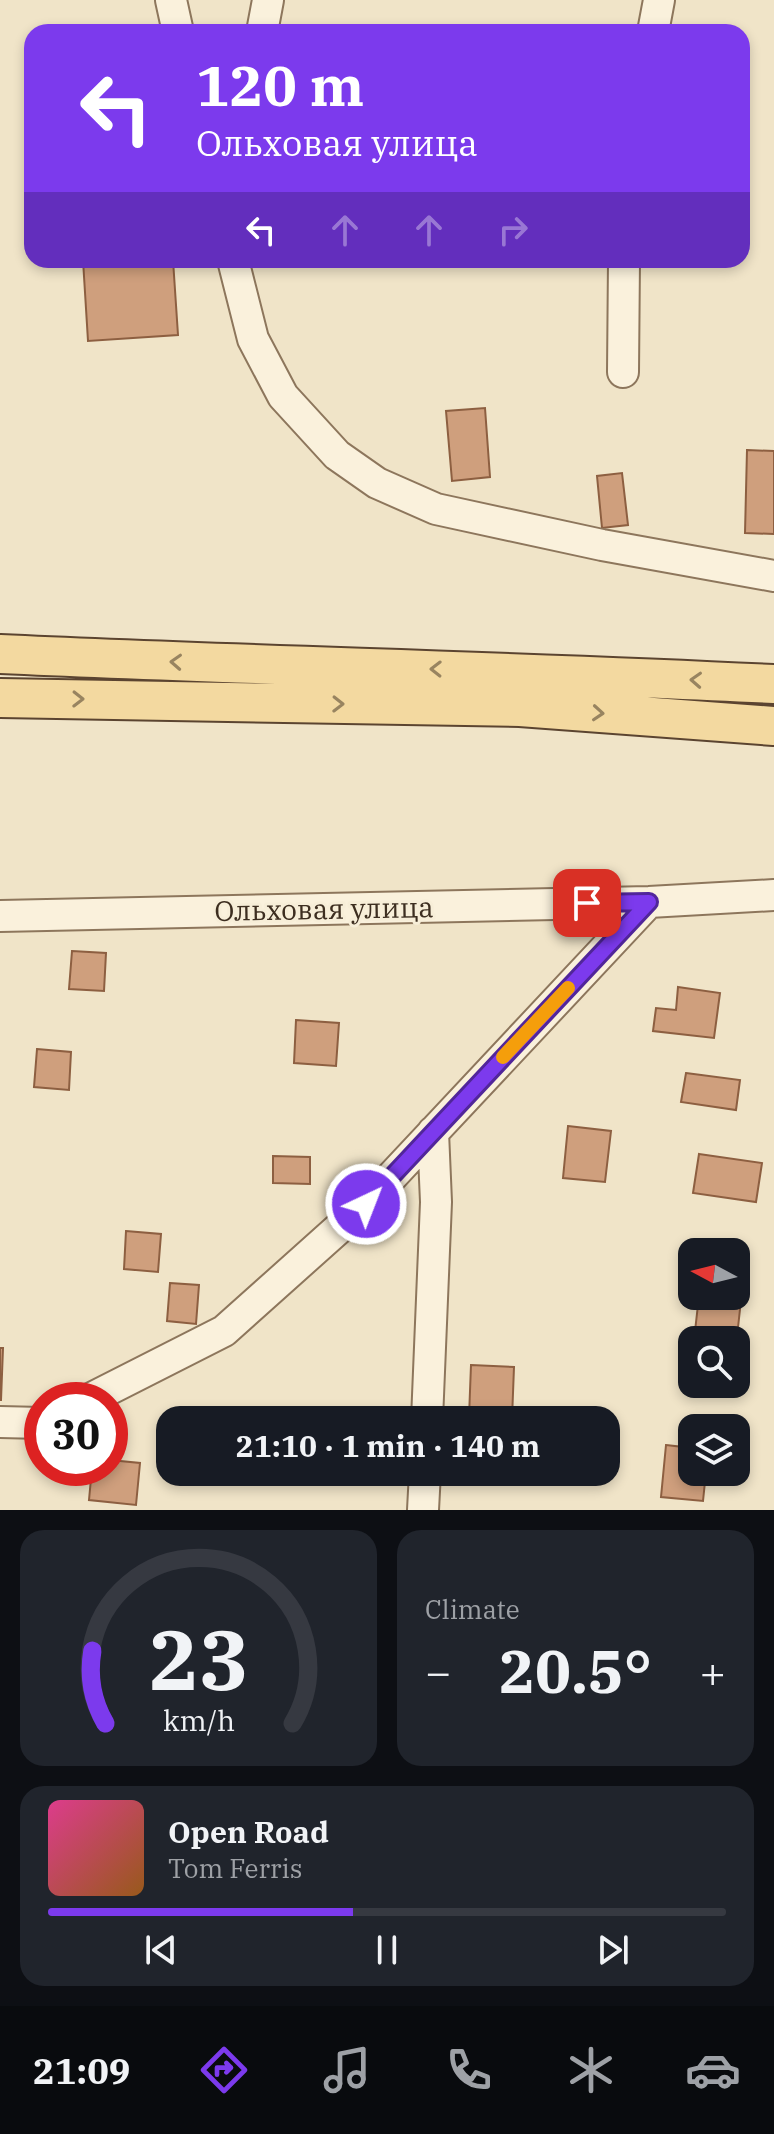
<!DOCTYPE html>
<html lang="en">
<head>
<meta charset="utf-8">
<style>
  :root { --surface:#171b24; --page:#20242c; --text:#f1f3f6; --muted:#9ea1a6; --line:#363941; --accent:#7c3aed }
  body { margin:0; font-family:"IBM Plex Serif",serif; background:var(--page); color:var(--text); height:100vh; display:flex; flex-direction:column; font-size:30px; white-space:nowrap }
  * { box-sizing:border-box; margin:0 }
  p { font-size:26px; color:var(--muted) }
  .icon { flex:none; width:44px; height:44px; fill:none; stroke:currentColor; stroke-width:2; stroke-linecap:round; stroke-linejoin:round }
  .map { position:relative; height:1510px; overflow:hidden }
  .panel { display:flex; flex-direction:column; gap:20px; padding:20px; background:#0d0f14; flex:1 }
  .panel>* { flex:none }
  .banner { position:absolute; left:24px; top:24px; width:726px; height:244px; border-radius:24px; box-shadow:0 4px 12px #0003; background:#7c3aed; color:#fff; overflow:hidden }
  .needle { width:52px; rotate:277deg }
  .buttons { position:absolute; left:678px; top:1238px; display:grid; gap:16px }
  .buttons a { display:grid; place-items:center; width:72px; height:72px; border-radius:16px; background:var(--surface); box-shadow:0 4px 12px #0003; font-size:40px }
  .speed { position:absolute; left:24px; top:1382px; display:flex; gap:16px; font-size:40px; font-weight:700; text-align:center }
  .speed>* { display:grid; place-content:center; width:104px; height:104px; border-radius:50%; background:var(--surface); box-shadow:0 4px 12px #0003; line-height:1 }
  .speed .limit { border:12px solid #d22; background:#fff; color:#111 }
  .pin { position:absolute; display:grid; place-items:center; width:68px; height:68px; color:#fff; margin:-34px; border-radius:16px; box-shadow:0 4px 12px #0006 }
  .me { position:absolute; width:88px; margin:-44px; rotate:43deg; stroke-linejoin:round; filter:drop-shadow(0 0 6px #0008) }
  .turn { display:flex; align-items:center; gap:28px; height:168px; padding:0 40px; font-size:36px }
  .turn .icon { width:104px; height:104px; stroke-width:2.5 }
  .turn b { display:block; font-size:56px; line-height:68px }
  .lanes { display:flex; align-items:center; height:76px; padding:0 40px; background:#0003; justify-content:center; gap:40px; direction:ltr }
  .lanes .off { opacity:.35 }
  .big { font-size:60px; font-weight:700; line-height:1.1 }
  .panel .tile { flex:1; display:flex; flex-direction:column; justify-content:center; gap:12px; min-width:0; padding:0 28px; border-radius:24px; background:var(--page) }
  .panel .dial { align-items:center; gap:0 }
  .dial svg { height:208px; overflow:visible; fill:none; stroke:var(--line); stroke-width:7; stroke-linecap:round; text-anchor:middle }
  .dial text { fill:var(--text); stroke:none }
  .song { display:flex; align-items:center; gap:24px }
  .cover { width:96px; height:96px; border-radius:12px; background:linear-gradient(135deg,hsl(330 70% 55%),hsl(30 70% 35%)) }
  .played { height:8px; border-radius:4px; background:linear-gradient(90deg,var(--accent) 45%,var(--line) 45%) }
  .keys { display:flex; justify-content:space-around; direction:ltr }
  .heat { display:flex; justify-content:space-between; align-items:center; font-size:44px; direction:ltr }
  .panel .tiles { flex:1; display:grid; gap:20px; grid-template-columns:1fr 1fr }
  .tile:last-child { grid-column:span 2 }
  .trip { position:absolute; left:156px; top:1406px; width:464px; height:80px; border-radius:24px; background:var(--surface); box-shadow:0 4px 12px #0003; font-weight:700; line-height:80px; text-align:center }
  .tabs { display:flex; height:128px; justify-content:space-around; align-items:center; background:#090b0e; color:var(--muted) }
  .tabs .icon { width:56px; height:56px }
  .tabs .active { color:var(--accent) }
  .tabs b { font-size:36px; color:var(--text) }
  .map>svg:first-child { display:block }
  .building { fill:#cf9f7d; stroke:#8d5f41; stroke-width:2 }
  .lines { fill:none; stroke-linecap:round; stroke-linejoin:round }
  .minor-casing { stroke:#8d765c; stroke-width:34 }
  .major-casing { stroke:#5b4430; stroke-width:42 }
  .minor { stroke:#faf1dc; stroke-width:30 }
  .major { stroke:#f3d9a0; stroke-width:38 }
  .oneway { stroke:#988460 }
  .route-casing { stroke:#51269a; stroke-width:20 }
  .route { stroke:#7c3aed; stroke-width:14 }
  .slow { stroke:#f59e0b; stroke-width:14 }
  .labels { text-anchor:middle; stroke-width:6; stroke-linejoin:round; paint-order:stroke }
  .street-label { font-size:28px; fill:#3d2e20; stroke:#f7eed8 }
</style>
</head>
<body>
<div class="map">
<svg width="774" height="1510" viewBox="0 0 774 1510">
  <rect width="100%" height="100%" fill="#f0e4c8"/>
  <path class="building" d="M83,260h90l5,75 -90,6z
    M485,408l5,69 -38,4 -6,-70z
    M747,450l27,1v83l-29,-1z
    M622,473l6,52 -26,3 -5,-52z
    M72,951l34,2 -2,38 -35,-2z
    M678,987l42,6 -6,45 -61,-7 3,-23 20,2z
    M296,1020l43,3 -3,43 -42,-3z
    M37,1049l34,3 -2,38 -35,-3z
    M686,1073l54,7 -4,30 -55,-8z
    M568,1126l43,5 -6,51 -42,-4z
    M699,1154l63,9 -6,39 -63,-9z
    M273,1156l37,1v27l-37,-1z
    M126,1231l35,3 -3,38 -34,-3z
    M170,1283l29,2 -3,39 -29,-3z
    M699,1296l42,4 -5,46v-6h-42z
    M0,1348h3l-2,52h-1z
    M471,1365l43,2 -2,52 -43,-2z
    M666,1445l26,3v24h14l-3,29 -42,-4z
    M110,1460l30,3 -4,42 -47,-5 3,-32h18z"/>
  <g class="lines">
    <g class="minor-casing">
      <path id="minor" d="M171,0l7,32
        M262,32l6,-32
        M653,32l6,-32
        M233,260l20,79 30,57 54,59 40,28 59,26 166,36 172,31
        M623,372l1,-112
        M0,916l649,-14 125,-7
        M88,1400l136,-69 142,-127 283,-302
        M427,1420l9,-218 -3,-70
        M0,1422l42,1
        M423,1510l2,-38"/>
    </g>
    <g class="major-casing">
      <path id="major" d="M0,654c258,12 516,17 774,30
        M0,698l520,9 254,19"/>
    </g>
    <use href="#minor" class="minor"/>
    <use href="#major" class="major"/>
  </g>
  <defs><path id="oneway-chevron" d="M-2-3.5L2.5 0L-2 3.5" fill="none" stroke-width="1.6" stroke-linecap="round" stroke-linejoin="round" transform="scale(2)"/></defs>
  <g class="oneway">
    <use href="#oneway-chevron" transform="translate(176 662) rotate(-177)"/>
    <use href="#oneway-chevron" transform="translate(436 669) rotate(-179)"/>
    <use href="#oneway-chevron" transform="translate(696 680) rotate(-177)"/>
    <use href="#oneway-chevron" transform="translate(78 699) rotate(1)"/>
    <use href="#oneway-chevron" transform="translate(338 704) rotate(1)"/>
    <use href="#oneway-chevron" transform="translate(598 713) rotate(4)"/>
  </g>
  <g class="lines">
    <g class="route-casing">
      <path id="route" d="M366,1204l283,-302 -62,1"/>
    </g>
    <use href="#route" class="route"/>
    <path class="slow" d="M503,1057l65,-69"/>
  </g>
  <g class="labels">
    <g class="street-label">
      <text transform="translate(324 909) rotate(-1)" y="10">Ольховая улица</text>
    </g>
  </g>
</svg>
<div class="buttons">
<a><svg class="needle" viewBox="-14 -14 28 28"><path d="M0-13l5 13h-10z" fill="#e53935"/><path d="M0 13l5-13h-10z" fill="#9ea1a6"/></svg></a>
<a><svg class="icon" aria-label="search" viewBox="0 0 24 24"><circle cx="10" cy="10" r="6"/><path d="M15 15l6 6"/></svg></a>
<a><svg class="icon" aria-label="layers" viewBox="0 0 24 24"><path d="M12 4l9 5-9 5-9-5zM3 14l9 5 9-5"/></svg></a>
</div>
<div class="speed"><div class="limit">30</div></div>
<div class="pin" style="left:587px;top:903px;background:#d93025"><svg class="icon" aria-label="arrive" viewBox="0 0 24 24"><path d="M6 21V4h12l-3 4 3 4H6"/></svg></div>
<svg class="me" style="left:366px;top:1204px" viewBox="-20 -20 40 40"><circle r="17" fill="#7c3aed" stroke="#fff" stroke-width="3"/><path d="M0-11L8 9 0 5-8 9z" fill="#fff"/></svg>
<div class="trip">21:10 · 1 min · 140 m</div>
<div class="banner">
<div class="turn"><svg class="icon" aria-label="left" viewBox="0 0 24 24"><path d="M17 20v-9H6M10 6l-5 5 5 5"/></svg><div><b>120 m</b>Ольховая улица</div></div>
<div class="lanes"><svg class="icon" aria-label="left" viewBox="0 0 24 24"><path d="M17 20v-9H6M10 6l-5 5 5 5"/></svg><svg class="icon off" aria-label="ahead" viewBox="0 0 24 24"><path d="M12 20V5M6 11l6-6 6 6"/></svg><svg class="icon off" aria-label="ahead" viewBox="0 0 24 24"><path d="M12 20V5M6 11l6-6 6 6"/></svg><svg class="icon off" aria-label="right" viewBox="0 0 24 24"><path d="M7 20v-9h11M14 6l5 5-5 5"/></svg></div>
</div>
</div>
<section class="panel">
<div class="tiles">
<div class="tile dial"><svg viewBox="0 0 100 80">
<path d="M14 69A42 42 0 1 1 86 69"/>
<path d="M14 69A42 42 0 0 1 9 41" stroke="#7c3aed"/>
<text x="50" y="56" font-size="32" font-weight="700">23</text>
<text x="50" y="72" font-size="11">km/h</text>
</svg></div>
<div class="tile"><p>Climate</p>
<div class="heat"><a>−</a><b class="big">20.5°</b><a>+</a></div>
</div>
<div class="tile">
<div class="song"><i class="cover"></i><div><b>Open Road</b><p>Tom Ferris</p></div></div>
<div class="played"></div>
<div class="keys"><svg class="icon" aria-label="previous" viewBox="0 0 24 24"><path d="M18 5L8 12l10 7zM5 5v14"/></svg><svg class="icon" aria-label="pause" viewBox="0 0 24 24"><path d="M8 5v14M16 5v14"/></svg><svg class="icon" aria-label="next" viewBox="0 0 24 24"><path d="M6 5l10 7-10 7zM19 5v14"/></svg></div>
</div>
</div>
</section>
<nav class="tabs">
<b>21:09</b>
<svg class="icon active" aria-label="directions" viewBox="0 0 24 24"><path d="M12 3l9 9-9 9-9-9zM9 14v-3h6M13 9l2 2-2 2"/></svg>
<svg class="icon" aria-label="music" viewBox="0 0 24 24"><path d="M9 18V5l10-2v13"/><circle cx="6" cy="18" r="3"/><circle cx="16" cy="16" r="3"/></svg>
<svg class="icon" aria-label="phone" viewBox="0 0 24 24"><path d="M5 4h4l2 5-3 2q2 4 5 5l2-3 5 2v4C11 20 4 13 5 4z"/></svg>
<svg class="icon" aria-label="climate" viewBox="0 0 24 24"><path d="M12 3v18M4 7l16 10M4 17L20 7"/></svg>
<svg class="icon" aria-label="car" viewBox="0 0 24 24"><path d="M5 17H2v-5l4-1 3-4h7l3 4 3 1v5h-3M9 17h6M6 11h13"/><circle cx="7" cy="17" r="2"/><circle cx="17" cy="17" r="2"/></svg>
</nav>
</body>
</html>
